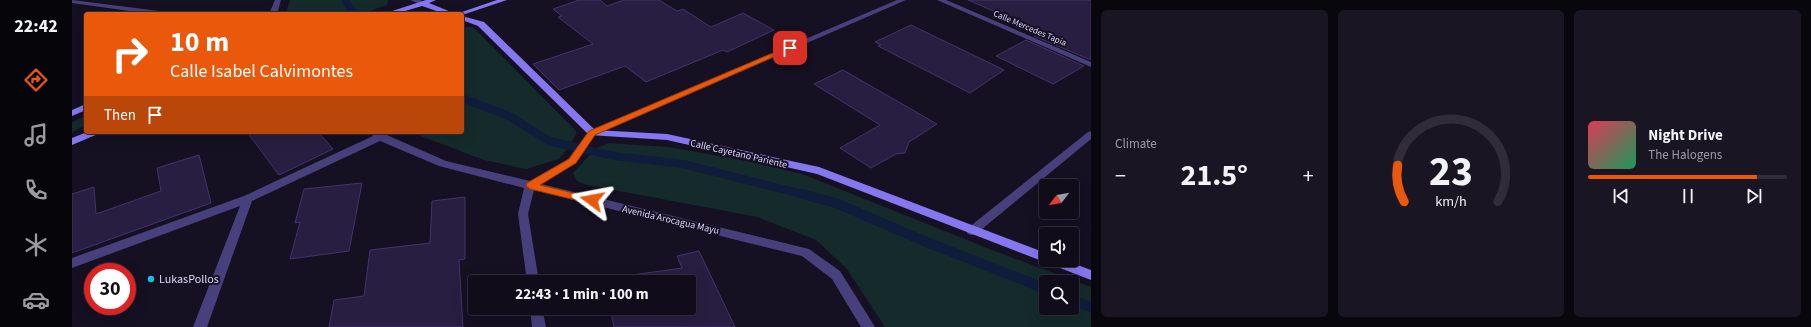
<!DOCTYPE html>
<html lang="en">
<head>
<meta charset="utf-8">
<style>
  :root { --surface:#100c1a; --page:#191523; --text:#f1f3f6; --muted:#9c9ba2; --line:#302c39; --accent:#ea580c }
  body { margin:0; font-family:"Source Sans 3",sans-serif; background:var(--page); color:var(--text); height:100vh; display:flex; flex-direction:column; font-size:15px; white-space:nowrap }
  * { box-sizing:border-box; margin:0 }
  p { font-size:13px; color:var(--muted) }
  .icon { flex:none; width:22px; height:22px; fill:none; stroke:currentColor; stroke-width:2; stroke-linecap:round; stroke-linejoin:round }
  .map { position:relative; flex:1; overflow:hidden }
  .panel { display:flex; flex-direction:column; gap:10px; padding:10px; background:#09070e; width:720px }
  .panel>* { flex:none }
  .banner { position:absolute; left:12px; top:12px; width:380px; height:122px; border-radius:4px; box-shadow:0 4px 16px #0002,0 0 0 1px var(--line); background:#ea580c; color:#fff; overflow:hidden }
  .needle { width:26px; rotate:239deg }
  .buttons { position:absolute; left:967px; top:179px; display:grid; gap:8px }
  .buttons a { display:grid; place-items:center; width:40px; height:40px; border-radius:4px; background:var(--surface); box-shadow:0 4px 16px #0002,0 0 0 1px var(--line); font-size:20px }
  .speed { position:absolute; left:12px; top:263px; display:flex; gap:8px; font-size:20px; font-weight:700; text-align:center }
  .speed>* { display:grid; place-content:center; width:52px; height:52px; border-radius:50%; background:var(--surface); box-shadow:0 4px 16px #0002,0 0 0 1px var(--line); line-height:1 }
  .speed .limit { border:6px solid #d22; background:#fff; color:#111 }
  .pin { position:absolute; display:grid; place-items:center; width:34px; height:34px; color:#fff; margin:-17px; border-radius:8px; box-shadow:0 2px 6px #0006 }
  .me { position:absolute; width:44px; margin:-22px; rotate:283deg; stroke-linejoin:round; filter:drop-shadow(0 0 3px #0008) }
  .turn { display:flex; align-items:center; gap:14px; height:84px; padding:0 20px; font-size:18px }
  .turn .icon { width:52px; height:52px; stroke-width:2.5 }
  .turn b { display:block; font-size:28px; line-height:34px }
  .then { display:flex; align-items:center; height:38px; padding:0 20px; background:#0003; gap:8px; font-size:15px }
  .big { font-size:30px; font-weight:700; line-height:1.1 }
  .panel .widget { flex:1; display:flex; flex-direction:column; justify-content:center; gap:6px; min-width:0; padding:0 14px; border-radius:6px; background:var(--page) }
  .panel .dial { align-items:center; gap:0 }
  .dial svg { height:104px; overflow:visible; fill:none; stroke:var(--line); stroke-width:7; stroke-linecap:round; text-anchor:middle }
  .dial text { fill:var(--text); stroke:none }
  .song { display:flex; align-items:center; gap:12px }
  .cover { width:48px; height:48px; border-radius:6px; background:linear-gradient(135deg,hsl(350 70% 55%),hsl(150 70% 35%)) }
  .played { height:4px; border-radius:2px; background:linear-gradient(90deg,var(--accent) 85%,var(--line) 85%) }
  .keys { display:flex; justify-content:space-around; direction:ltr }
  .heat { display:flex; justify-content:space-between; align-items:center; font-size:22px; direction:ltr }
  .panel .tiles { flex:1; display:grid; gap:10px; grid-template-columns:repeat(3,1fr) }
  .trip { position:absolute; left:396px; top:275px; width:228px; height:40px; border-radius:4px; background:var(--surface); box-shadow:0 4px 16px #0002,0 0 0 1px var(--line); font-weight:700; line-height:40px; text-align:center }
  main { display:flex; flex:1; min-height:0 }
  .tabs { display:flex; flex-direction:column; width:72px; justify-content:space-around; align-items:center; background:#06050a; color:var(--muted) }
  .tabs .icon { width:28px; height:28px }
  .tabs .selected { color:var(--accent) }
  .tabs b { font-size:18px; color:var(--text) }
  .map>svg:first-child { display:block }
  .green { fill:#142a2b; fill-rule:evenodd }
  .lines { fill:none; stroke-linecap:round; stroke-linejoin:round }
  .stream-far2 { stroke:#0f1c3c; stroke-width:7 }
  .stream-far1 { stroke:#0f1c3c; stroke-width:8 }
  .stream { stroke:#0f1c3c; stroke-width:10 }
  .building { fill:#281e41; stroke:#43336a }
  .lane { fill:#48407c; fill-rule:evenodd }
  .street { fill:#48407c; fill-rule:evenodd }
  .secondary { fill:#8477f0; fill-rule:evenodd }
  .route { fill:#ea580c; stroke:#983908 }
  .poi-dot { fill:#19bde3; stroke:#151022; stroke-width:1.5 }
  .labels { text-anchor:middle; stroke-width:4; stroke-linejoin:round; paint-order:stroke }
  .far-street-label { font-size:9px; fill:#ddd6fa; stroke:#151022 }
  .street-label { font-size:10px; fill:#ddd6fa; stroke:#151022 }
  .near-poi-label { font-size:12px; fill:#ddd6fa; stroke:#151022; text-anchor:start }
</style>
</head>
<body>
<main>
<nav class="tabs">
<b>22:42</b>
<svg class="icon selected" aria-label="directions" viewBox="0 0 24 24"><path d="M12 3l9 9-9 9-9-9zM9 14v-3h6M13 9l2 2-2 2"/></svg>
<svg class="icon" aria-label="music" viewBox="0 0 24 24"><path d="M9 18V5l10-2v13"/><circle cx="6" cy="18" r="3"/><circle cx="16" cy="16" r="3"/></svg>
<svg class="icon" aria-label="phone" viewBox="0 0 24 24"><path d="M5 4h4l2 5-3 2q2 4 5 5l2-3 5 2v4C11 20 4 13 5 4z"/></svg>
<svg class="icon" aria-label="climate" viewBox="0 0 24 24"><path d="M12 3v18M4 7l16 10M4 17L20 7"/></svg>
<svg class="icon" aria-label="car" viewBox="0 0 24 24"><path d="M5 17H2v-5l4-1 3-4h7l3 4 3 1v5h-3M9 17h6M6 11h13"/><circle cx="7" cy="17" r="2"/><circle cx="17" cy="17" r="2"/></svg>
</nav>
<div class="map">
<svg width="1019" height="327" viewBox="0 0 1019 327">
  <rect width="100%" height="100%" fill="#151022"/>
  <path class="green" d="M218,0h98l-1,5 -26,9h-75z
    M390,27h11l104,105 -7,13 -11,14 -33,10 -42,-9 -66,-25 -4,-3h48z
    M14,116v9l-14,7v-10z
    M537,143l60,4 83,15 50,12 185,74 104,39v40h-206l-38,-58 -31,-29 -59,-23 -170,-32 -10,-4 -4,-8 23,-25zM974,282h26v26h-26z"/>
  <g class="lines">
    <path class="stream-far2" d="M273,0l9,14"/>
    <path class="stream-far1" d="M390,98l49,19 38,24 65,15 69,8 123,31"/>
    <path class="stream" d="M730,194l34,9 88,38 122,48
      M1000,300l19,7"/>
  </g>
  <path class="building" d="M507,0h21l7,6 17,-6h35l18,11 6,-2 28,18 32,-14 31,17 -47,22 -4,-2 -77,32 -21,-16 -66,24 -26,-26 60,-20 -35,-27 4,-1 -9,-7z
    M896,0h123v60l-57,-24 8,-4z
    M839,25l93,45 -34,23 -92,-47 3,-1 -6,-3z
    M954,40l58,26 -31,18 -57,-28z
    M771,70l94,54 -28,18 -4,11 -9,1 -25,14 -31,-20 40,-23 -66,-41z
    M175,132h71l15,17 -54,26z
    M127,155l12,48 -139,50v-59l22,-7 2,27 65,-23 -4,-23z
    M290,183l-13,68 -59,8 10,-37 -5,1 9,-34z
    M393,197v62l-6,1 4,67h-134l5,-27 30,-4 6,-46 60,-7 2,-42z
    M627,251l36,76h-121l-4,-19h79v-26h-85l-1,-3 79,-11 -5,-12z"/>
  <g class="lines">
    <path class="lane" d="M1019,131v8l-115,95 -4,1 -4,-1 -2,-3 2,-3 120,-96z"/>
    <path class="street" d="M0,0l95,12 4,2h-20l-79,-11z
      M203,0h6l-4,14h-8z
      M338,0h10l6,3 -4,2z
      M825,0h9l-311,135 -19,28 -35,21 268,65 31,22 35,56h-14l-29,-48 -30,-23 -268,-66 -6,24 11,68h-12l-9,-68 6,-26 -85,-22 -59,-25 -128,60 -45,126h-14l47,-121 -168,62v-10l172,-62 129,-60 -4,-4h11l66,29 84,20 38,-22 21,-28z
      M865,0h9l145,62v5z
      M458,308h12l4,19h-14z"/>
    <path class="secondary" d="M354,0h10l-7,3 27,11 41,-14h10l-45,15v-1h-17l-23,-8 -27,8h-12z
      M390,16l22,6 111,108 72,4 152,33 227,86v7h18l27,10v10l-274,-106 -150,-34 -78,-5 -111,-109 -16,-6z
      M14,104v6l-14,6v-6z
      M15,132h13l-2,2 -26,11v-7z"/>
  </g>
  <path class="route" d="M715,47l7,1 -199,87 -19,28 -36,22 55,13 1,2 -1,3 -3,1 -62,-15 -4,-3 1,-3 42,-24 20,-28z"/>
  <circle class="poi-dot" cx="79" cy="279" r="4"/>
  <g class="labels">
    <g class="far-street-label">
      <text transform="translate(958 28) rotate(23)" y="3">Calle Mercedes Tapia</text>
    </g>
    <g class="street-label">
      <text transform="translate(667 153) rotate(13)" y="4">Calle Cayetano Pariente</text>
      <text transform="translate(599 219) rotate(13)" y="4">Avenida Arocagua Mayu</text>
    </g>
    <g class="near-poi-label">
      <text x="87" y="283">LukasPollos</text>
    </g>
  </g>
</svg>
<div class="buttons">
<a><svg class="needle" viewBox="-14 -14 28 28"><path d="M0-13l5 13h-10z" fill="#e53935"/><path d="M0 13l5-13h-10z" fill="#9c9ba2"/></svg></a>
<a><svg class="icon" aria-label="sound" viewBox="0 0 24 24"><path d="M4 9h4l5-4v14l-5-4H4zM17 9q2 3 0 6"/></svg></a>
<a><svg class="icon" aria-label="search" viewBox="0 0 24 24"><circle cx="10" cy="10" r="6"/><path d="M15 15l6 6"/></svg></a>
</div>
<div class="speed"><div class="limit">30</div></div>
<div class="pin" style="left:718px;top:48px;background:#d93025"><svg class="icon" aria-label="arrive" viewBox="0 0 24 24"><path d="M6 21V4h12l-3 4 3 4H6"/></svg></div>
<svg class="me" style="left:520px;top:200px" viewBox="-20 -20 40 40"><path d="M0-17L14 15 0 8-14 15z" fill="#ea580c" stroke="#fff" stroke-width="4"/></svg>
<div class="trip">22:43 · 1 min · 100 m</div>
<div class="banner">
<div class="turn"><svg class="icon" aria-label="right" viewBox="0 0 24 24"><path d="M7 20v-9h11M14 6l5 5-5 5"/></svg><div><b>10 m</b>Calle Isabel Calvimontes</div></div>
<div class="then">Then<svg class="icon" aria-label="arrive" viewBox="0 0 24 24"><path d="M6 21V4h12l-3 4 3 4H6"/></svg></div>
</div>
</div>
<section class="panel">
<div class="tiles">
<div class="widget"><p>Climate</p>
<div class="heat"><a>−</a><b class="big">21.5°</b><a>+</a></div>
</div>
<div class="widget dial"><svg viewBox="0 0 100 80">
<path d="M14 69A42 42 0 1 1 86 69"/>
<path d="M14 69A42 42 0 0 1 9 41" stroke="#ea580c"/>
<text x="50" y="56" font-size="32" font-weight="700">23</text>
<text x="50" y="72" font-size="11">km/h</text>
</svg></div>
<div class="widget">
<div class="song"><i class="cover"></i><div><b>Night Drive</b><p>The Halogens</p></div></div>
<div class="played"></div>
<div class="keys"><svg class="icon" aria-label="previous" viewBox="0 0 24 24"><path d="M18 5L8 12l10 7zM5 5v14"/></svg><svg class="icon" aria-label="pause" viewBox="0 0 24 24"><path d="M8 5v14M16 5v14"/></svg><svg class="icon" aria-label="next" viewBox="0 0 24 24"><path d="M6 5l10 7-10 7zM19 5v14"/></svg></div>
</div>
</div>
</section>
</main>
</body>
</html>
